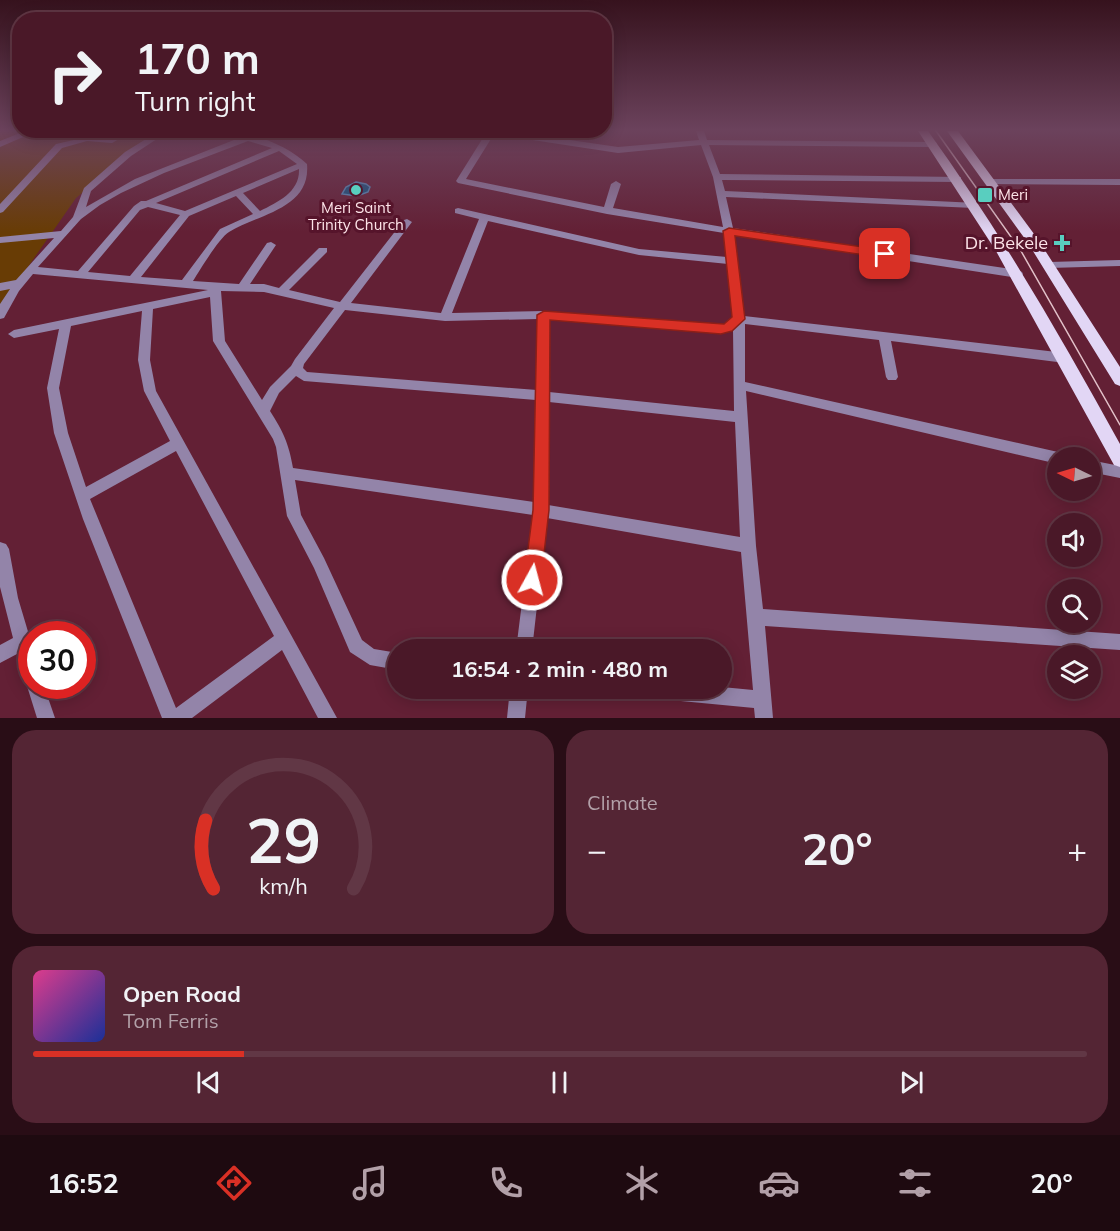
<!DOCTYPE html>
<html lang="en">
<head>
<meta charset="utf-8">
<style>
  :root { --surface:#4a1828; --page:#542534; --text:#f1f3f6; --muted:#b2a0a8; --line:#613745; --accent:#d93025 }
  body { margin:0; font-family:Mulish,sans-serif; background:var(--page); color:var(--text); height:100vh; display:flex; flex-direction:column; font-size:22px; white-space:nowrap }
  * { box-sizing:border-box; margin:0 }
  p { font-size:20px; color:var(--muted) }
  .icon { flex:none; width:33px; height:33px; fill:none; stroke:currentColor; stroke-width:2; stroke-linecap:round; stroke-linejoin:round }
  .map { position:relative; height:718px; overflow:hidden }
  .drawer { display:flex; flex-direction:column; gap:12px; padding:12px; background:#290d16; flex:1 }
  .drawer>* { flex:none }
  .hud { position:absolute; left:12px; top:12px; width:600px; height:126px; border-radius:24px; box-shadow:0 3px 15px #0003,0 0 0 2px var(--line); background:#4a1828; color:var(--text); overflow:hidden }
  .needle { width:39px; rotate:275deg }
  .fabs { position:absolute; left:1047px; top:447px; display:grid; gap:12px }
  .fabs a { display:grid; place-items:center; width:54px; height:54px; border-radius:50%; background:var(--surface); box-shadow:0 3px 15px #0003,0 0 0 2px var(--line); font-size:30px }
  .speed { position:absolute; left:18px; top:621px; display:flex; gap:12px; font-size:30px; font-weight:700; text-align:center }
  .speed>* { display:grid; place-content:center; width:78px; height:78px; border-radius:50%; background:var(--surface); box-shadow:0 3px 15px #0003,0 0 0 2px var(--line); line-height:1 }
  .speed .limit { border:9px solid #d22; background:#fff; color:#111 }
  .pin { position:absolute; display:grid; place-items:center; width:51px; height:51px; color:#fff; margin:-26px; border-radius:12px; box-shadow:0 3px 9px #0006 }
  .me { position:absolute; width:66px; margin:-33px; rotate:7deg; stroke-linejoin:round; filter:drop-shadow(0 0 4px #0008) }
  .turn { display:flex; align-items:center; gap:21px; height:126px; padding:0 24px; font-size:27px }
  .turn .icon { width:78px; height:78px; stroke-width:2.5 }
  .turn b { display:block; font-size:42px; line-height:51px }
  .big { font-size:45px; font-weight:700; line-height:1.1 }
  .drawer .widget { flex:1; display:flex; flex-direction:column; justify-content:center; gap:9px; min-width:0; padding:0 21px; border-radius:24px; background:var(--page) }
  .drawer .dial { align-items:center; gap:0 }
  .dial svg { height:156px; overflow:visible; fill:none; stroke:var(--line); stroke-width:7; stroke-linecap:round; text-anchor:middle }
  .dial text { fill:var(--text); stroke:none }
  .song { display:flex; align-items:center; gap:18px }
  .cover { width:72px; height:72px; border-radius:9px; background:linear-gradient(135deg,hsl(330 70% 55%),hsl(230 70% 35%)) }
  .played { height:6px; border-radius:3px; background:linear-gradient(90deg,var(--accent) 20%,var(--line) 20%) }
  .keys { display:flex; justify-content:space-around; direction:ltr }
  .heat { display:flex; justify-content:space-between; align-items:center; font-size:33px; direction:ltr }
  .drawer .tiles { flex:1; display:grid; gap:12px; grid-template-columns:1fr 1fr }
  .widget:last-child { grid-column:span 2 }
  .trip { position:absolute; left:387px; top:639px; width:345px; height:60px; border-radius:30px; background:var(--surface); box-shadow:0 3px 15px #0003,0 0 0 2px var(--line); font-weight:700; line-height:60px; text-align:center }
  .menu { display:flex; height:96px; justify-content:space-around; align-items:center; background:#1e0a10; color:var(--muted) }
  .menu .icon { width:42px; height:42px }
  .menu .current { color:var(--accent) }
  .menu b { font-size:27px; color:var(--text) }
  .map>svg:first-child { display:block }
  .green { fill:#683c05 }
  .building { fill:#105582; stroke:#5190c1; stroke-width:1.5 }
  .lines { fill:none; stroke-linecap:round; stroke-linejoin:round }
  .street { fill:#9384a9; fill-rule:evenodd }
  .primary { fill:#e2d6f5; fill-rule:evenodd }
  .tram { stroke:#e2c1c9; stroke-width:1.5 }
  .route { fill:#d93025; stroke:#8d1f18; stroke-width:1.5 }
  .poi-dot { fill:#59cebf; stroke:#56142b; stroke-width:2 }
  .labels { text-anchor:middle; stroke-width:6; stroke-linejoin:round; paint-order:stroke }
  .far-poi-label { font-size:15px; fill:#fde3e8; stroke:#56142b; text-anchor:start }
  .poi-label { font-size:18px; fill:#fde3e8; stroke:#56142b; text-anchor:end }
</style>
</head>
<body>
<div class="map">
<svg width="1120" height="718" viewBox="0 0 1120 718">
  <rect width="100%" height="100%" fill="#632035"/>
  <path class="green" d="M0,131h156l-80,67 -76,109z"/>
  <path class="building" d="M356,182l10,2 4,3 -2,5 -11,4 -15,-2 4,-7z"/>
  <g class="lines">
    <path class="street" d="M25,131h12l-37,16v-6z
      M122,131h11l-21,12 -25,-2 -25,7 -59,64 -3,1v-9l56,-60 31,-7h24z
      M159,131h10l-38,25 -40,35 -5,16 49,-28 104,-41 -15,-4 -1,-3c27,0 64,14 84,33 4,45 -49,50 -78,68 -10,6 -29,38 -36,49l46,3 28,-41 4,-1 5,3 -26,39h14l15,4 40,-40h8v4l-38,38 51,12 64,-82 3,-1 5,3 -61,81 90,10 38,-94 -24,-6v-4l3,-1 181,41 88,8 -3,-24 -117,-19 -149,-31 -2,-2 30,-48 -2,-2h24l110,16 81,-7 -3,-9h8l3,9 229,2 1,2 -4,3 -224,-2 11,29 241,3v4l-3,1 -236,-2 3,11 252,12v4l-3,1 -248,-11 7,31 285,42 4,2 1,2 -1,2 -4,2 -284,-44 10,82 321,37 4,2 2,3 -2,3 -4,2 -174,-22 7,36 -2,3h-8l-2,-3 -7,-37 -134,-16v58l313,70 5,2 2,4h-7v6l-312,-73 10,155 7,63 357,25v16l-355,-24 8,92h-18l-1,-10 -115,-11 -6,-3 -3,-6 92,-1 31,3 -12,-138 -194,-34 -15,132h-16l17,-135 -238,-35 6,35 23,43 38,82 12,9 24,4v17l-28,-5 -20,-13 -36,-84 -27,-52 -11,-69 -3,-8 -60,-98 -3,-44 -57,12 -3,51 6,31 181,327h-19l-36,-68 -90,68h-30l-79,-199 -29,-86 -7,-45 12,-59 -45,9 -6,-4 6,-4 194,-40 -175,-16 -14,17 -15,27 -4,1v-15l10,-15 -10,2v-8l16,-3 38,-42 -54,5v-6l61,-6 12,-14 11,-29 41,-36zM494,134l124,19 83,-8 12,32 10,50 -110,-19 8,-24 -5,-3 -5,3 -7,23 -138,-28zM248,141l24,7 -126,53h-5l-7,5 -56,65 -40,-4 43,-48 19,-14 21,-12 43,-20zM279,151l18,13 -112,47 -29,-8zM299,169c1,23 -21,33 -39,42l-17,-18zM236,196l17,18 -33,15 -38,51 -41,-3 48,-61zM148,207l32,8 -50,61 -42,-4 52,-62zM488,221l151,34 89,9 5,54 -4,4 -8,3 -177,-14 -92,2zM221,291l43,1 70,16 -39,51 -4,7 -21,21 -8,13 -37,-59zM345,310l100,11 93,-2 -1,71 -230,-18 -4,-4 1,-4zM142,311l-4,49 6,31 26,50 -84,46 -18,-54 -9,-45 12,-62zM550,319l171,14 12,-4 1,82 -185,-19zM296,376l8,5 232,19 -2,102 -241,-34c-4,-24 -10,-37 -23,-57l9,-18zM549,402l186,20 5,115 -192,-32zM176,451l98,185 -98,72 -86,-209z
      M990,179h130v6l-133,-1 -2,-2z
      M1120,260v6l-71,2 -5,-3 5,-3z
      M1090,460l30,6v12l-30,-6z
      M0,542l6,2 3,5 9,49 14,47v41h12l11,32h-18l-20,-64 -17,9v-18l13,-7 -13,-51z
      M510,688h18l-3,30h-18z"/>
    <path class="primary" d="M918,131h10c72,100 133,206 192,313v23l-6,-2 -118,-214z
      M947,131h11l79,107 83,129v19l-5,-2 -87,-141z"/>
    <path class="tram" d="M936,131l85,120 99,174"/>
  </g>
  <linearGradient id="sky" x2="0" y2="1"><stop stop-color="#36121d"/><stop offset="0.56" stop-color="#6b425c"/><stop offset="1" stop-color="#6b425c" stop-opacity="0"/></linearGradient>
  <rect width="1120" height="232" fill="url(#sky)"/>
  <path class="route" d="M729,228l156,22 6,4 -6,4 -150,-22 10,83 -13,12 -11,3 -171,-14 -1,190 -8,70 -2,6 -7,3 -6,-3 -2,-6 9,-70 4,-195 7,-4 180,13 8,-7 -9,-86z"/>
  <g class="poi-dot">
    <circle cx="356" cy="190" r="6"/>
    <rect x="977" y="187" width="16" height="16" rx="3"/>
    <path d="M1059 234h6v6h6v6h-6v6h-6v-6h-6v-6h6z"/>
  </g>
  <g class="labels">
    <g class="far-poi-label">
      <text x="998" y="200">Meri</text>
      <text x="356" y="213" text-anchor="middle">Meri Saint<tspan x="356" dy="17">Trinity Church</tspan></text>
    </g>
    <g class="poi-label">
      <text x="1048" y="249">Dr. Bekele</text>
    </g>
  </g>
</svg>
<div class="fabs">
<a><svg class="needle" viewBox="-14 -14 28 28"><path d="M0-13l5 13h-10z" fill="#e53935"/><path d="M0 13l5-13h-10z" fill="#b2a0a8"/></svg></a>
<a><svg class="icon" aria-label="sound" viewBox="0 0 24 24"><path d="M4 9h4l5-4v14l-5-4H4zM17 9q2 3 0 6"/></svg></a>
<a><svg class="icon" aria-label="search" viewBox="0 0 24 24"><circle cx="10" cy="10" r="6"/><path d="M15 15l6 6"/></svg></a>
<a><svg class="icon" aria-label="layers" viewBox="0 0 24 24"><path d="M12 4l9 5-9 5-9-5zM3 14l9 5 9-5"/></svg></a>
</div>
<div class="speed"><div class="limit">30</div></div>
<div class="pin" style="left:885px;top:254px;background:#d93025"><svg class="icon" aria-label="arrive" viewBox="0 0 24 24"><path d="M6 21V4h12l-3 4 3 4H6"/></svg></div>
<svg class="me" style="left:532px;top:580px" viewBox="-20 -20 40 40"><circle r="17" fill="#d93025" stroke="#fff" stroke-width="3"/><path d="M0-11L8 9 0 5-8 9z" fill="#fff"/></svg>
<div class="trip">16:54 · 2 min · 480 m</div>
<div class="hud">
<div class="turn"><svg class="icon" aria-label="right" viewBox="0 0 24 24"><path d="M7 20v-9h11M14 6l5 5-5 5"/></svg><div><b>170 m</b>Turn right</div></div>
</div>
</div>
<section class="drawer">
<div class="tiles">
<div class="widget dial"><svg viewBox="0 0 100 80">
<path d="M14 69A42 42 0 1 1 86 69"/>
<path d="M14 69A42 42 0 0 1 10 34" stroke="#d93025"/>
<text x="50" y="56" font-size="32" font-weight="700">29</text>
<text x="50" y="72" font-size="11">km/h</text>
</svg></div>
<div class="widget"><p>Climate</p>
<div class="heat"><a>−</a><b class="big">20°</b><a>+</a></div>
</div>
<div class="widget">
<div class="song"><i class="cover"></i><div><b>Open Road</b><p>Tom Ferris</p></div></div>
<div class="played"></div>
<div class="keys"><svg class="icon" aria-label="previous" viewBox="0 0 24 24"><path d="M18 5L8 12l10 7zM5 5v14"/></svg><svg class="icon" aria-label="pause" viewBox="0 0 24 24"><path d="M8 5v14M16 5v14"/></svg><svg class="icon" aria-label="next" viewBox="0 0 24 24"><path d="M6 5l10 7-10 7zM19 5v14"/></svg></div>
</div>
</div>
</section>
<nav class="menu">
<b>16:52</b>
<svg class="icon current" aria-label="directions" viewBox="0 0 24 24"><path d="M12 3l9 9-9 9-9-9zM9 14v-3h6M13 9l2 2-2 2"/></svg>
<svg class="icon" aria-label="music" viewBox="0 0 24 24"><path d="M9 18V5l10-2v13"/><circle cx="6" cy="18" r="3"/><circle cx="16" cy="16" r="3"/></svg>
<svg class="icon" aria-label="phone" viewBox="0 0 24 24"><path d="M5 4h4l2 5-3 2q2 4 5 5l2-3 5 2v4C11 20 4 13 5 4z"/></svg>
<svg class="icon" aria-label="climate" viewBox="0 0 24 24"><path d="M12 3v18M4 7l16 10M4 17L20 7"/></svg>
<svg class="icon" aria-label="car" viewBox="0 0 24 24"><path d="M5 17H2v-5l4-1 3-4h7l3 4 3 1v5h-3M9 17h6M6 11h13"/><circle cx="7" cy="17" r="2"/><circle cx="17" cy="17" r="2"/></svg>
<svg class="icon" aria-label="filters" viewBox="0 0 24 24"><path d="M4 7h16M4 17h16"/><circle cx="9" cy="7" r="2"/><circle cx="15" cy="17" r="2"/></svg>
<b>20°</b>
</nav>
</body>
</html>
